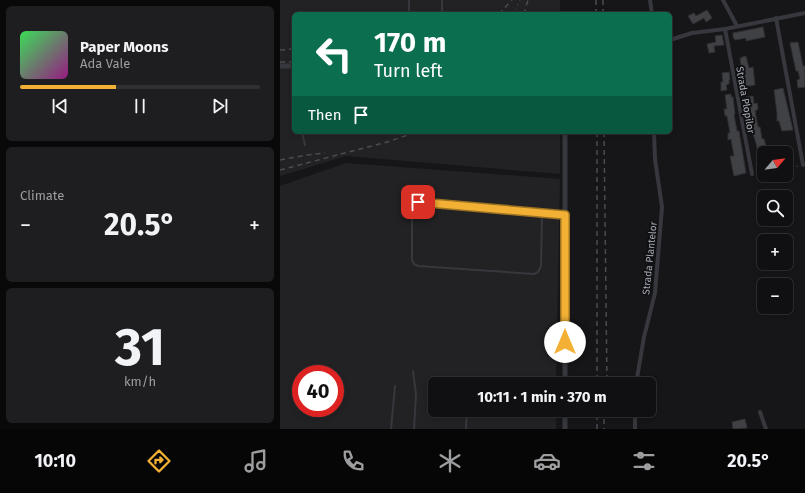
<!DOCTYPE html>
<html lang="en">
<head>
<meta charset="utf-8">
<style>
  :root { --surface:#101012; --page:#1e1e20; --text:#f1f3f6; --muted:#9c9d9f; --line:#303032; --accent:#f2b134 }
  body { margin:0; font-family:"Fira Sans",sans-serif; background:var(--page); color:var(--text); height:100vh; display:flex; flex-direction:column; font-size:15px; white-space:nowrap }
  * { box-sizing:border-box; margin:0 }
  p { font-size:13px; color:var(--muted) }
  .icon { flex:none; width:22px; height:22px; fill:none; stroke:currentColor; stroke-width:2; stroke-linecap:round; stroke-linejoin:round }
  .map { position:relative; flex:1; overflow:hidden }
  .sheet { display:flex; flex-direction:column; gap:6px; padding:6px; background:#09090a; width:280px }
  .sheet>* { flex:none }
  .banner { position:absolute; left:12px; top:12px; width:380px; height:122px; border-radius:6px; box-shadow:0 2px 6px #0003,0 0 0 1px var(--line); background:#0b6e4f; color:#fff; overflow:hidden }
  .needle { width:26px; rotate:61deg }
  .buttons { position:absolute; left:477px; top:146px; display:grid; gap:8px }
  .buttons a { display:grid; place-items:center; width:36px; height:36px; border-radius:6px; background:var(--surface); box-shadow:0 2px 6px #0003,0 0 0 1px var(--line); font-size:20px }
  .speed { position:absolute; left:12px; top:365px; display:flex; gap:8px; font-size:20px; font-weight:700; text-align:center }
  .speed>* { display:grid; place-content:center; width:52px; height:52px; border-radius:50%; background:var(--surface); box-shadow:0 2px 6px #0003,0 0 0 1px var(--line); line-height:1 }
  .speed .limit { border:6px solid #d22; background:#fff; color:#111 }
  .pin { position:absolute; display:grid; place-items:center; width:34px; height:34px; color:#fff; margin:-17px; border-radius:8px; box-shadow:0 2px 6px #0006 }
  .me { position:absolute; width:44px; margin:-22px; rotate:0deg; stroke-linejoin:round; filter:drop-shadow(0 0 3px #0008) }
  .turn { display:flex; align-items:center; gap:14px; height:84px; padding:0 16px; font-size:18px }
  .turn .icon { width:52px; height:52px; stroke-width:2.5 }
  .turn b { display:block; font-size:28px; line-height:34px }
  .then { display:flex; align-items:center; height:38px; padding:0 16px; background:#0003; gap:8px; font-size:15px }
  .big { font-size:30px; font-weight:700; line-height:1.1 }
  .sheet .card { flex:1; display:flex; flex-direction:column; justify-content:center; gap:6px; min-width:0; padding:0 14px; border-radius:6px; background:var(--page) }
  .sheet .dial { align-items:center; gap:0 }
  .dial b { font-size:52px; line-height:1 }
  .song { display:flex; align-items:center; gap:12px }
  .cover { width:48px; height:48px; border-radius:6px; background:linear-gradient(135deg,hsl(130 70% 55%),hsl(310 70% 35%)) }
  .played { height:4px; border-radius:2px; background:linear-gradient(90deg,var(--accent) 40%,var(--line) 40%) }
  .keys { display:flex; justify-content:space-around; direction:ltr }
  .heat { display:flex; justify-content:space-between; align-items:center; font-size:22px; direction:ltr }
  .trip { position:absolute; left:148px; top:377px; width:228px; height:40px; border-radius:6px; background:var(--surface); box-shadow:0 2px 6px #0003,0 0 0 1px var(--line); font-weight:700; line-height:40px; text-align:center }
  .dock { display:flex; height:64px; justify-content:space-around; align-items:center; background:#060607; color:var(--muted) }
  .dock .icon { width:28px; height:28px }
  .dock .current { color:var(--accent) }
  .dock b { font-size:18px; color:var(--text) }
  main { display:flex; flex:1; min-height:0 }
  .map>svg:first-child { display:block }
  .built { fill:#222225; fill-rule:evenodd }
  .building { fill:#404145; stroke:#303034 }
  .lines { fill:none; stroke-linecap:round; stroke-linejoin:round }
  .path { stroke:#3d3f44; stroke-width:1; stroke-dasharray:2 3; stroke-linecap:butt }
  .service { stroke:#37383d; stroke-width:2 }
  .minor { stroke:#37383d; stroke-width:4 }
  .tertiary { stroke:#37383d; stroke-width:5 }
  .rail { stroke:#4a4c52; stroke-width:1.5; stroke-dasharray:5 4; stroke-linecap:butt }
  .route-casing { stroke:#9d7322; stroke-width:10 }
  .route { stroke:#f2b134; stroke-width:7 }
  .labels { text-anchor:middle; stroke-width:4; stroke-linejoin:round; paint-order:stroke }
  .street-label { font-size:10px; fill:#a8adb8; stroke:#111113 }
</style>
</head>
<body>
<main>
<section class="sheet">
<div class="card">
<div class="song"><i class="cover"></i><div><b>Paper Moons</b><p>Ada Vale</p></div></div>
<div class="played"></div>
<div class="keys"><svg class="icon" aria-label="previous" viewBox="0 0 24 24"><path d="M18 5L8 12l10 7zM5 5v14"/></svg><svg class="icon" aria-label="pause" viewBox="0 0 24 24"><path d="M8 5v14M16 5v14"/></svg><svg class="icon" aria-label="next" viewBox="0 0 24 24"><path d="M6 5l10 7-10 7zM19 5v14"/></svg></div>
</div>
<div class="card"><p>Climate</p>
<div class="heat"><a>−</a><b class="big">20.5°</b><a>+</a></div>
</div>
<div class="card dial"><b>31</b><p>km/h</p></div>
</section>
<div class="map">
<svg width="525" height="429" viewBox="0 0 525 429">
  <rect width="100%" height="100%" fill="#161618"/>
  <path class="built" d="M0,0h280v14h-266v118h266v42l-214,-18 -66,20z
    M66,163l214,16 -4,205h-121v26h121v19h-276v-243zM21,374h34v34h-34z"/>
  <path class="building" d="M427,10l5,8 -6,4 -2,-4 -11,6 -5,-8 6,-3 2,3z
    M483,27l2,10 -19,4v-3l-11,2 -2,-3v-4z
    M442,35l2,10 -10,1 1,6 -6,1 -2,-9 9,-2 -1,-6z
    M518,42l5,24h2v21l-7,1 -1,-8 3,-1 -2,-8h-2l-6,-28z
    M466,56l3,12 4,-1 2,18 -11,2 -4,-29h2v-1z
    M449,72l1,7 -1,1v4l-3,1 1,5 -6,1v-9h2l-1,-9z
    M503,88l10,42 -11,1 -3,-10h-2v-8l-3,-23z
    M451,94v3h2l2,17 -1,1 3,16h2l7,42 -12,3 -4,-20h4l-3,-17 -3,1v-7h2l-3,-17h-2l-1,-7h3l-2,-14z
    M473,96l1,8 3,-1 1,6 -3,2 3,16h2l2,12h2l2,7 -3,1 1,12 -5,1 -3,-8h2l-2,-9 -5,-15h3l-2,-8h-1l-5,-23z
    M465,419l2,9 -14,1 -1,-7z"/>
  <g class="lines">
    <path class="path" d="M232,14l5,-7 3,-7
      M506,168l13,-2
      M477,173l7,-1"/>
    <path class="service" d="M162,0v14
      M129,14v-14
      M13,67l1,19
      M22,132l3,13
      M262,213l-1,53 -3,6 -4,2 -116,-8 -4,-2 -2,-4v-51l2,-4 4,-3 146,13
      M133,371l3,23 -2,35
      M189,384v-1
      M111,429l4,-43
      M186,429l1,-19"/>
    <path class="minor" d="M370,0l2,14
      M443,0l14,26
      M496,18l27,147
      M445,29l27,145
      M390,40l22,-7 33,-4 80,-16
      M356,384l8,-47 11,-44 7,-86 -7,-48 -1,-27
      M480,412l6,17
      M355,429v-19"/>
    <path class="tertiary" d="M0,66h14
      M285,384v-252
      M285,429v-19"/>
    <path class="rail" d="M316,0v14
      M323,0v14
      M219,14l13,-14
      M244,14l4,-14
      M0,50l14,-1
      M0,62h14
      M317,132v252
      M324,132l3,252
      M0,160l27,-5 18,-2
      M0,170l107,-28 30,-10
      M324,410v19
      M317,429v-19"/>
  </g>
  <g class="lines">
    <g class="route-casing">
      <path id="route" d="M138,202l147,13v127"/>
    </g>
    <use href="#route" class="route"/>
  </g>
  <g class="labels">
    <g class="street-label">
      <text transform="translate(466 100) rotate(80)" y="4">Strada Plopilor</text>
      <text transform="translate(369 258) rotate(-84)" y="4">Strada Plantelor</text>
    </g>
  </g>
</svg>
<div class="buttons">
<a><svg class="needle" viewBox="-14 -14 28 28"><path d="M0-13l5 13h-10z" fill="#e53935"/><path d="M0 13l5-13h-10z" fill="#9c9d9f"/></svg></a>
<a><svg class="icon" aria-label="search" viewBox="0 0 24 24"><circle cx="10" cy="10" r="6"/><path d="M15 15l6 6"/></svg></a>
<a>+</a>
<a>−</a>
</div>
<div class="speed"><div class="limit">40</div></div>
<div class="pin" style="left:138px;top:202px;background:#d93025"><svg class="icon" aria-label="arrive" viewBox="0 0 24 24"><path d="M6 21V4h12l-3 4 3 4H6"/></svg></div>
<svg class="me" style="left:285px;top:342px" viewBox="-20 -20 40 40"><circle r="19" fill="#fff"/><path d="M0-13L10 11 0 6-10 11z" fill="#f2b134"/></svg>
<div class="trip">10:11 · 1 min · 370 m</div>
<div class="banner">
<div class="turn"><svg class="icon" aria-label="left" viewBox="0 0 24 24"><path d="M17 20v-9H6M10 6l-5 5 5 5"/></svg><div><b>170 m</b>Turn left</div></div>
<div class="then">Then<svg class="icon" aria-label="arrive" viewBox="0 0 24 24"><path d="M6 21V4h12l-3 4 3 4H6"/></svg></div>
</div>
</div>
</main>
<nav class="dock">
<b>10:10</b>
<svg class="icon current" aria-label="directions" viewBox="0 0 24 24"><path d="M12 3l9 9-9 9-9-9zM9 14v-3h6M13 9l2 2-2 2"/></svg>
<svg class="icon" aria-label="music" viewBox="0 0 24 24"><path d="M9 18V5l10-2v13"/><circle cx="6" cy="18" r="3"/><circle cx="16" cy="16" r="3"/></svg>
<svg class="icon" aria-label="phone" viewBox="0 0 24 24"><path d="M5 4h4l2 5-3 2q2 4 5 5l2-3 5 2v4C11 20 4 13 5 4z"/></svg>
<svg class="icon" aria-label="climate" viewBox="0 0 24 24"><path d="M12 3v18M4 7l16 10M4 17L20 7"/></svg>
<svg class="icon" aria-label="car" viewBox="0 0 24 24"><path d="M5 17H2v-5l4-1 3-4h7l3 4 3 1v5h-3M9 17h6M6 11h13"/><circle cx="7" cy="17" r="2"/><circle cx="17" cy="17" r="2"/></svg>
<svg class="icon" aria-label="filters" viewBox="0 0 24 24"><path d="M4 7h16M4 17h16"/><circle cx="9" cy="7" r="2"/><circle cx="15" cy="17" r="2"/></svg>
<b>20.5°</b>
</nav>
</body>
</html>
